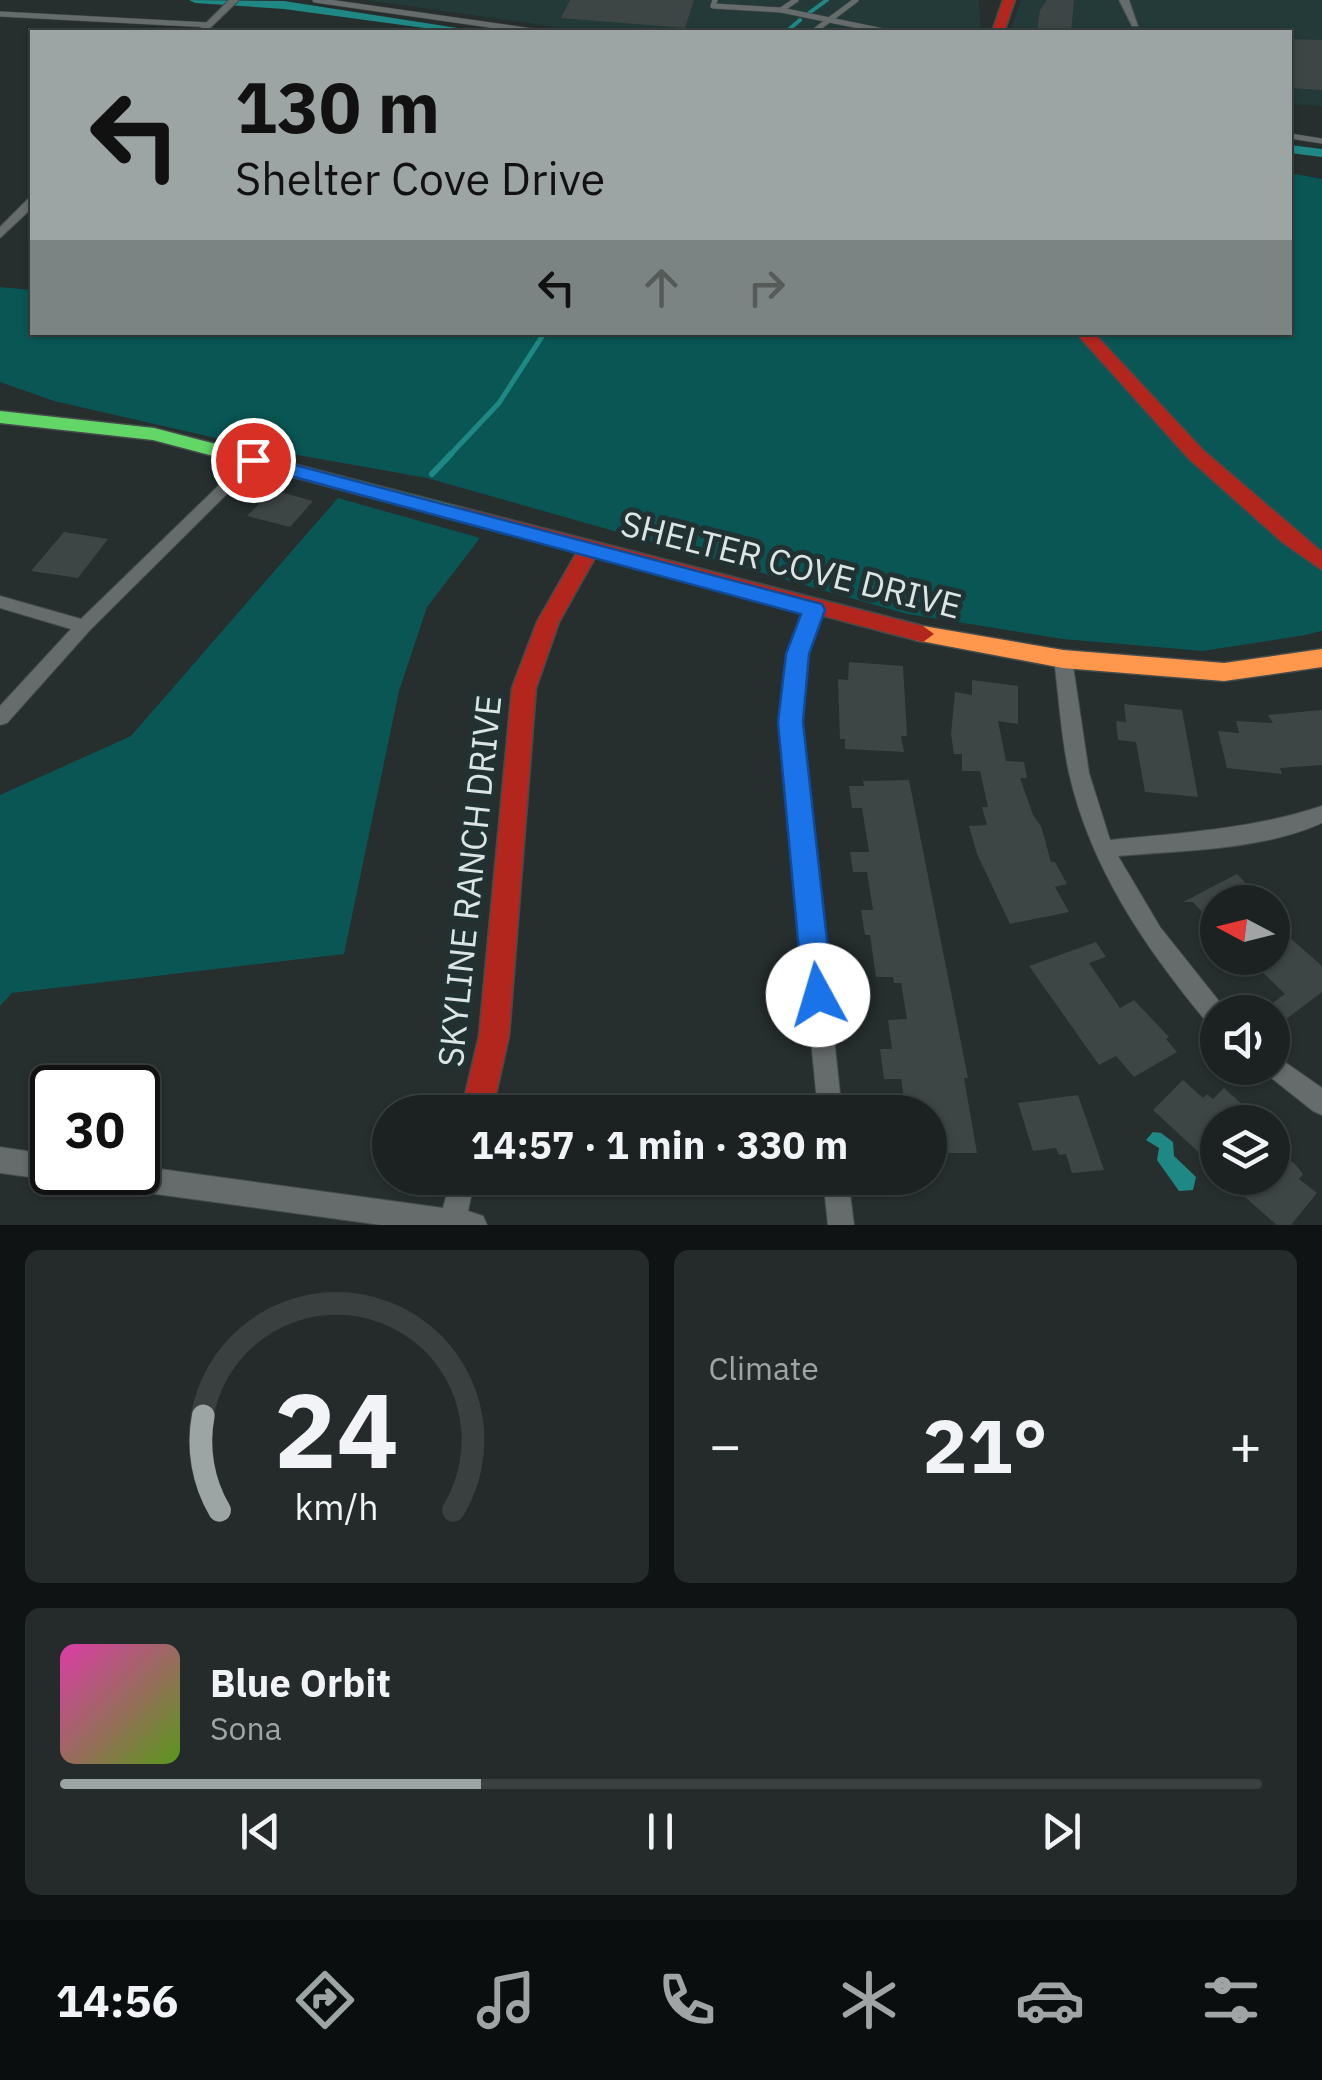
<!DOCTYPE html>
<html lang="en">
<head>
<meta charset="utf-8">
<style>
  :root { --surface:#1c2222; --page:#252a2a; --text:#f1f3f6; --muted:#a0a4a5; --line:#3a3f40; --accent:#9ca5a4 }
  body { margin:0; font-family:"IBM Plex Sans",sans-serif; background:var(--page); color:var(--text); height:100vh; display:flex; flex-direction:column; font-size:38px; white-space:nowrap }
  * { box-sizing:border-box; margin:0 }
  p { font-size:32px; color:var(--muted) }
  .icon { flex:none; width:55px; height:55px; fill:none; stroke:currentColor; stroke-width:2; stroke-linecap:round; stroke-linejoin:round }
  .map { position:relative; height:1225px; overflow:hidden }
  .panel { display:flex; flex-direction:column; gap:25px; padding:25px; background:#0f1313; flex:1 }
  .panel>* { flex:none }
  .guide { position:absolute; left:30px; top:30px; width:1262px; height:305px; border-radius:0px; box-shadow:0 2px 8px #0004,0 0 0 2px var(--line); background:#9ca5a4; color:#111; overflow:hidden }
  .needle { width:65px; rotate:277deg }
  .fabs { position:absolute; left:1200px; top:885px; display:grid; gap:20px }
  .fabs a { display:grid; place-items:center; width:90px; height:90px; border-radius:50%; background:var(--surface); box-shadow:0 2px 8px #0004,0 0 0 2px var(--line); font-size:50px }
  .speed { position:absolute; left:30px; top:1065px; display:flex; gap:20px; font-size:50px; font-weight:700; text-align:center }
  .speed>* { display:grid; place-content:center; width:130px; height:130px; border-radius:50%; background:var(--surface); box-shadow:0 2px 8px #0004,0 0 0 2px var(--line); line-height:1 }
  .speed .limit { border:5px solid #111; border-radius:15px; background:#fff; color:#111 }
  .pin { position:absolute; display:grid; place-items:center; width:85px; height:85px; color:#fff; margin:-42px; border:5px solid #fff; border-radius:50%; box-shadow:0 2px 10px #0007 }
  .me { position:absolute; width:110px; margin:-55px; rotate:354deg; stroke-linejoin:round; filter:drop-shadow(0 0 8px #0008) }
  .turn { display:flex; align-items:center; gap:35px; height:210px; padding:0 40px; font-size:45px }
  .turn .icon { width:130px; height:130px; stroke-width:2.5 }
  .turn b { display:block; font-size:70px; line-height:85px }
  .lanes { display:flex; align-items:center; height:95px; padding:0 40px; background:#0003; justify-content:center; gap:50px; direction:ltr }
  .lanes .off { opacity:.35 }
  .big { font-size:75px; font-weight:700; line-height:1.1 }
  .panel .card { flex:1; display:flex; flex-direction:column; justify-content:center; gap:15px; min-width:0; padding:0 35px; border-radius:15px; background:var(--page) }
  .panel .dial { align-items:center; gap:0 }
  .dial svg { height:260px; overflow:visible; fill:none; stroke:var(--line); stroke-width:7; stroke-linecap:round; text-anchor:middle }
  .dial text { fill:var(--text); stroke:none }
  .song { display:flex; align-items:center; gap:30px }
  .cover { width:120px; height:120px; border-radius:15px; background:linear-gradient(135deg,hsl(320 70% 55%),hsl(90 70% 35%)) }
  .played { height:10px; border-radius:5px; background:linear-gradient(90deg,var(--accent) 35%,var(--line) 35%) }
  .keys { display:flex; justify-content:space-around; direction:ltr }
  .heat { display:flex; justify-content:space-between; align-items:center; font-size:55px; direction:ltr }
  .panel .tiles { flex:1; display:grid; gap:25px; grid-template-columns:1fr 1fr }
  .card:last-child { grid-column:span 2 }
  .trip { position:absolute; left:372px; top:1095px; width:575px; height:100px; border-radius:50px; background:var(--surface); box-shadow:0 2px 8px #0004,0 0 0 2px var(--line); font-weight:700; line-height:100px; text-align:center }
  .tab-bar { display:flex; height:160px; justify-content:space-around; align-items:center; background:#0b0e0e; color:var(--muted) }
  .tab-bar .icon { width:70px; height:70px }
  .tab-bar .on { color:var(--accent) }
  .tab-bar b { font-size:45px; color:var(--text) }
  .map>svg:first-child { display:block }
  .built { fill:#233a38 }
  .green { fill:#095654 }
  .water { fill:#1f8885 }
  .lines { fill:none; stroke-linecap:round; stroke-linejoin:round }
  .stream-far2 { stroke:#1f8885; stroke-width:4 }
  .stream-far1 { stroke:#1f8885; stroke-width:5 }
  .stream { stroke:#1f8885; stroke-width:6 }
  .canal { fill:#1f8885; fill-rule:evenodd }
  .building { fill:#3e4545 }
  .lane-casing { stroke:#444b4b; stroke-width:6 }
  .street-casing { stroke:#444b4b; stroke-width:2 }
  .fast-casing { stroke:#444b4b; stroke-width:3 }
  .slow-casing { stroke:#444b4b; stroke-width:3 }
  .jam-casing { stroke:#444b4b; stroke-width:3 }
  .lane { stroke:#666b6b; stroke-width:5 }
  .street { fill:#666b6b; fill-rule:evenodd }
  .fast { fill:#63d668; fill-rule:evenodd }
  .slow { fill:#ff974d; fill-rule:evenodd }
  .jam { fill:#b3261e; fill-rule:evenodd }
  .route { fill:#1a73e8; stroke:#114b97; stroke-width:2.5 }
  .labels { text-anchor:middle; stroke-width:10; stroke-linejoin:round; paint-order:stroke }
  .street-label { font-size:35px; fill:#dbe5e4; stroke:#223131 }
</style>
</head>
<body>
<div class="map">
<svg width="1322" height="1225" viewBox="0 0 1322 1225">
  <rect width="100%" height="100%" fill="#262e2e"/>
  <path class="built" d="M365,0h614l2,32h-390z
    M1021,0h301v106l-32,-2v-72h-280z"/>
  <path class="green" d="M1290,173l32,6v452l-17,4 -102,16 -140,-12 -156,-25 -480,-136 -163,-29 -210,-48 -54,-19v-95l32,3v42h1258z
    M338,498l142,40 -53,69 -28,84 -55,263 -332,39 -12,13v-211l131,-59z"/>
  <path class="water" d="M1153,1132l8,1 12,9 1,14 22,21 -3,13 -14,1 -22,-31 2,-12 -13,-8z"/>
  <g class="lines">
    <path class="stream-far2" d="M809,13l18,-13
      M786,32l14,-12"/>
    <path class="stream-far1" d="M449,456l50,-53 46,-71"/>
    <path class="stream" d="M432,474l19,-20"/>
    <path class="canal" d="M189,0l95,1 199,31h-29l-170,-23 -89,-6z
      M1290,145l32,4v8l-32,-4z"/>
  </g>
  <path class="building" d="M570,0h124l-9,28 -124,-10z
    M1047,0h27l-3,32h-34l3,-22z
    M1290,39l32,1v50l-32,-2z
    M273,490l40,11 -23,26 -43,-11z
    M64,532l44,7 -30,39 -47,-7z
    M849,662l54,4 4,70h-6l3,16 -59,-3v-10h-5l-2,-60 10,1z
    M972,680l46,6v38l-20,-3 8,40 18,1 3,16h-7l13,37 8,11 10,36h4l12,22 -12,3 14,25 -59,12 -33,-70 -8,-28 18,-1 -5,-18h6l-8,-36h-18v-17h-8l-3,-20 4,-42 17,3z
    M1124,704l58,6 16,87 -53,-5 -9,-50 -18,-2 -2,-19 10,1z
    M1322,710v55l-42,3 2,6 -55,-6 -9,-37 21,2 -3,-12 37,2 -5,-8z
    M909,780l59,298h-4l13,75h-47v-41h-24l-5,-33h-17l-4,-30h12l-4,-29 19,-1 -6,-36h-7l-1,-6h-17l-6,-42h-5l-4,-25h12l-6,-38h-14l-3,-20h19l-7,-44h-10l-3,-22h15l-1,-5z
    M1237,874l27,28h-46v28l-25,-28h-10z
    M1272,922l50,44v26l-37,28 -15,-15 15,-11 -29,-28 16,-8z
    M1096,942l10,15 -17,6 31,45 14,-8 35,37 -3,2 11,13 -43,25 -18,-21 -17,9 -70,-99z
    M1183,1080l20,18 4,-4 6,5 11,-11 28,25 -9,9h-25v27l-11,11 -54,-50z
    M1078,1095l26,75 -32,3 -6,-19 -7,1 -3,-7 -23,3 -15,-48z
    M1272,1146l23,18 8,10 -4,5 18,14 -26,32h-14l-54,-47h49z"/>
  <g class="lines">
    <g class="lane-casing">
      <path id="lane" d="M315,0l224,32
        M715,0l-2,6 68,4 107,22
        M781,10l15,-10
        M0,14l209,11
        M813,32l43,-32
        M1290,136l32,5"/>
    </g>
    <g class="street-casing">
      <path id="street" d="M229,0h10l-33,32h-9z
        M1119,0h10l9,26h-6z
        M28,199h4v9l-32,30v-11z
        M253,455l5,2 3,3 -3,3 -168,167 -83,93 -7,2v-19l71,-77 -71,-21v-12l81,23 167,-162z
        M814,604l9,6 -17,44 -6,68 42,390h-24l-38,-390 8,-68 17,-44z
        M1063,652l6,2 3,5 17,114 21,67c72,-7 143,-11 212,-34v17c-63,28 -137,27 -204,33l42,71 66,83 1,2h-9v17l-8,-3c-63,-76 -119,-156 -141,-253 -8,-37 -10,-76 -15,-114l3,-5z
        M1272,1053l50,35v27l-9,-4 -49,-39 -2,-4h10z
        M0,1147l52,8v17h10l-1,4 -9,4 -52,-7z
        M138,1166l305,42 8,-30h24l-7,33 15,5 4,9h-106l-291,-40 -9,-4 -3,-9h60z
        M823,1178h25l6,47h-26z"/>
    </g>
    <g class="fast-casing">
      <path id="fast" d="M0,411l154,17 309,80 3,5 -10,7 -303,-80 -153,-17z"/>
    </g>
    <g class="slow-casing">
      <path id="slow" d="M923,626l140,24 161,13 98,-14v18l-98,14 -161,-13 -148,-28 -3,-6 3,-6z"/>
    </g>
    <g class="jam-casing">
      <path id="jam" d="M1003,0h12l-11,32h-12z
        M1075,332h18l110,118 119,102v18l-40,-28 -93,-83z
        M456,506l467,120 11,8 -11,8 -327,-86 -37,66 -23,66 -27,348 -17,76h-31l18,-76 33,-348 25,-66 40,-70 -128,-34 -3,-5z"/>
    </g>
    <use href="#lane" class="lane"/>
    <use href="#street" class="street"/>
    <use href="#fast" class="fast"/>
    <use href="#slow" class="slow"/>
    <use href="#jam" class="jam"/>
  </g>
  <path class="route" d="M253,454l569,150 3,6 -16,44 -6,68 30,273 -5,10 -10,4 -11,-4 -4,-10 -25,-273 8,-68 15,-40 -555,-150 -3,-4z"/>
  <g class="labels">
    <g class="street-label">
      <text transform="translate(791 565) rotate(14)" y="12">SHELTER COVE DRIVE</text>
      <text transform="translate(470 881) rotate(-84)" y="12">SKYLINE RANCH DRIVE</text>
    </g>
  </g>
</svg>
<div class="fabs">
<a><svg class="needle" viewBox="-14 -14 28 28"><path d="M0-13l5 13h-10z" fill="#e53935"/><path d="M0 13l5-13h-10z" fill="#a0a4a5"/></svg></a>
<a><svg class="icon" aria-label="sound" viewBox="0 0 24 24"><path d="M4 9h4l5-4v14l-5-4H4zM17 9q2 3 0 6"/></svg></a>
<a><svg class="icon" aria-label="layers" viewBox="0 0 24 24"><path d="M12 4l9 5-9 5-9-5zM3 14l9 5 9-5"/></svg></a>
</div>
<div class="speed"><div class="limit">30</div></div>
<div class="pin" style="left:253px;top:460px;background:#d93025"><svg class="icon" aria-label="arrive" viewBox="0 0 24 24"><path d="M6 21V4h12l-3 4 3 4H6"/></svg></div>
<svg class="me" style="left:818px;top:995px" viewBox="-20 -20 40 40"><circle r="19" fill="#fff"/><path d="M0-13L10 11 0 6-10 11z" fill="#1a73e8"/></svg>
<div class="trip">14:57 · 1 min · 330 m</div>
<div class="guide">
<div class="turn"><svg class="icon" aria-label="left" viewBox="0 0 24 24"><path d="M17 20v-9H6M10 6l-5 5 5 5"/></svg><div><b>130 m</b>Shelter Cove Drive</div></div>
<div class="lanes"><svg class="icon" aria-label="left" viewBox="0 0 24 24"><path d="M17 20v-9H6M10 6l-5 5 5 5"/></svg><svg class="icon off" aria-label="ahead" viewBox="0 0 24 24"><path d="M12 20V5M6 11l6-6 6 6"/></svg><svg class="icon off" aria-label="right" viewBox="0 0 24 24"><path d="M7 20v-9h11M14 6l5 5-5 5"/></svg></div>
</div>
</div>
<section class="panel">
<div class="tiles">
<div class="card dial"><svg viewBox="0 0 100 80">
<path d="M14 69A42 42 0 1 1 86 69"/>
<path d="M14 69A42 42 0 0 1 9 40" stroke="#9ca5a4"/>
<text x="50" y="56" font-size="32" font-weight="700">24</text>
<text x="50" y="72" font-size="11">km/h</text>
</svg></div>
<div class="card"><p>Climate</p>
<div class="heat"><a>−</a><b class="big">21°</b><a>+</a></div>
</div>
<div class="card">
<div class="song"><i class="cover"></i><div><b>Blue Orbit</b><p>Sona</p></div></div>
<div class="played"></div>
<div class="keys"><svg class="icon" aria-label="previous" viewBox="0 0 24 24"><path d="M18 5L8 12l10 7zM5 5v14"/></svg><svg class="icon" aria-label="pause" viewBox="0 0 24 24"><path d="M8 5v14M16 5v14"/></svg><svg class="icon" aria-label="next" viewBox="0 0 24 24"><path d="M6 5l10 7-10 7zM19 5v14"/></svg></div>
</div>
</div>
</section>
<nav class="tab-bar">
<b>14:56</b>
<svg class="icon on" aria-label="directions" viewBox="0 0 24 24"><path d="M12 3l9 9-9 9-9-9zM9 14v-3h6M13 9l2 2-2 2"/></svg>
<svg class="icon" aria-label="music" viewBox="0 0 24 24"><path d="M9 18V5l10-2v13"/><circle cx="6" cy="18" r="3"/><circle cx="16" cy="16" r="3"/></svg>
<svg class="icon" aria-label="phone" viewBox="0 0 24 24"><path d="M5 4h4l2 5-3 2q2 4 5 5l2-3 5 2v4C11 20 4 13 5 4z"/></svg>
<svg class="icon" aria-label="climate" viewBox="0 0 24 24"><path d="M12 3v18M4 7l16 10M4 17L20 7"/></svg>
<svg class="icon" aria-label="car" viewBox="0 0 24 24"><path d="M5 17H2v-5l4-1 3-4h7l3 4 3 1v5h-3M9 17h6M6 11h13"/><circle cx="7" cy="17" r="2"/><circle cx="17" cy="17" r="2"/></svg>
<svg class="icon" aria-label="filters" viewBox="0 0 24 24"><path d="M4 7h16M4 17h16"/><circle cx="9" cy="7" r="2"/><circle cx="15" cy="17" r="2"/></svg>
</nav>
</body>
</html>
